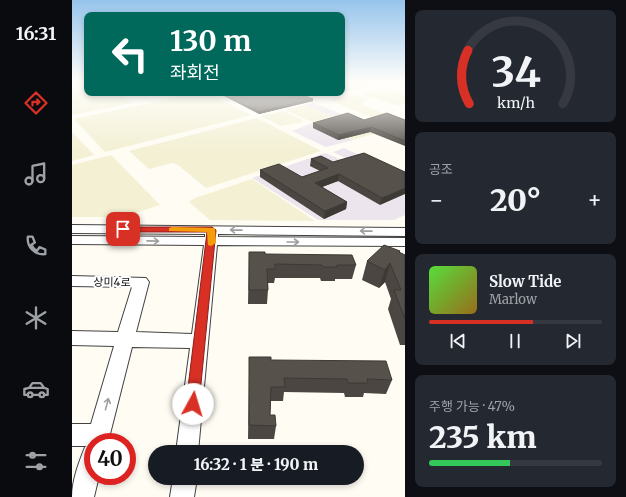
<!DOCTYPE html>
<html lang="ko">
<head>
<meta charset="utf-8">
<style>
  :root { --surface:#171b24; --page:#242831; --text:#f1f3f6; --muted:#9ea1a6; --line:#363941; --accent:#d93025 }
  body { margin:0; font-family:Merriweather,"Noto Sans KR",serif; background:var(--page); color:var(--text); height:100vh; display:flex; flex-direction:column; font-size:15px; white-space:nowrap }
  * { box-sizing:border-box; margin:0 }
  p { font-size:13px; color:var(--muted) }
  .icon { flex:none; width:22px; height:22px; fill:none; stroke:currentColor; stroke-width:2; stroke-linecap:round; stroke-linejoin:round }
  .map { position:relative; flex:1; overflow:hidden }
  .panel { display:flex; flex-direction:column; gap:10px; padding:10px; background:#0d0f14; width:221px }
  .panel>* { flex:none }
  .banner { position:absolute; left:12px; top:12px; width:261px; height:84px; border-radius:8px; box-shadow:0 2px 6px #0003; background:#00695c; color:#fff; overflow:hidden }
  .speed { position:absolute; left:12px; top:433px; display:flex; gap:8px; font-size:20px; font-weight:700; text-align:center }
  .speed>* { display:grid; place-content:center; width:52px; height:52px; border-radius:50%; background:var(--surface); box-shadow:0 2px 6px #0003; line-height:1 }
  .speed .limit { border:6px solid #d22; background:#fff; color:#111 }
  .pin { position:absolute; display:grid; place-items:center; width:34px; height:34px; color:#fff; margin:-17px; border-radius:8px; box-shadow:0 2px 6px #0006 }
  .me { position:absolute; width:44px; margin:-22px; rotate:6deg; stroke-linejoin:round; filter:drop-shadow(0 0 3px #0008) }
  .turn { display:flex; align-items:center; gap:14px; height:84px; padding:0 20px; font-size:18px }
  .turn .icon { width:52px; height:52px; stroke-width:2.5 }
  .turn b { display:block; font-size:28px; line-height:34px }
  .big { font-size:30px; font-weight:800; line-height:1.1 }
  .panel .tile { flex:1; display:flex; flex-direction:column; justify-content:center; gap:6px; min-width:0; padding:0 14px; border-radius:8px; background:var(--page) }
  .panel .dial { align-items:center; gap:0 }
  .dial svg { height:104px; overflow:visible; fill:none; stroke:var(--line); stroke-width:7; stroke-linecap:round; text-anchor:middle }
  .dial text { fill:var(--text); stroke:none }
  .song { display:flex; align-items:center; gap:12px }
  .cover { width:48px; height:48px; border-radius:6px; background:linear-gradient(135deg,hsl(110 70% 55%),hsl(40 70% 35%)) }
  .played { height:4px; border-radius:2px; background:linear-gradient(90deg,var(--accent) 60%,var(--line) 60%) }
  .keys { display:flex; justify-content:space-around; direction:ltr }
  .heat { display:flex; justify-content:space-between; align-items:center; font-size:22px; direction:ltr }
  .charge { height:6px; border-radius:3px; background:linear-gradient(90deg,#34c759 47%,var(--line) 0) }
  .trip { position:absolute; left:76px; top:445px; width:216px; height:40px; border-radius:20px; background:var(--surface); box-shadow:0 2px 6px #0003; font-weight:800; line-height:40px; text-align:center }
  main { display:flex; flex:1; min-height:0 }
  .menu { display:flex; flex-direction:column; width:72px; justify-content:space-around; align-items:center; background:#090b0e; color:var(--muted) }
  .menu .icon { width:28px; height:28px }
  .menu .active { color:var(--accent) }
  .menu b { font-size:18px; color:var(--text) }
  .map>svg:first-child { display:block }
  .industrial { fill:#ece5ed }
  .farmland { fill:#f3f0d4 }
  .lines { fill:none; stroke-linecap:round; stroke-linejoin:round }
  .minor-casing { stroke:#424242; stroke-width:2 }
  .minor { fill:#fff; fill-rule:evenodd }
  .wall { fill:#4b4641 }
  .shaded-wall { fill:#3d3935 }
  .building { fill:#57514c; stroke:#3d3935 }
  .oneway { stroke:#9f9f9f }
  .route { fill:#d93025; stroke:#8d1f18 }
  .slow { fill:#f59e0b }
  .labels { text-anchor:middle; stroke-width:4; stroke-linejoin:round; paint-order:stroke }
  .street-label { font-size:11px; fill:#0f0f0f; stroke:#fff }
</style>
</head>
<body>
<main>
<nav class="menu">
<b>16:31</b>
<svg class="icon active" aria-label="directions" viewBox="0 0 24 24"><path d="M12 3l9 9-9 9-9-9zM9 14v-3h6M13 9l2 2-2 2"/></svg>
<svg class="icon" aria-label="music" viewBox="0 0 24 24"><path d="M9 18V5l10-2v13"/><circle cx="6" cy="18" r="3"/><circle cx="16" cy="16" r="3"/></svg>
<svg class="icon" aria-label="phone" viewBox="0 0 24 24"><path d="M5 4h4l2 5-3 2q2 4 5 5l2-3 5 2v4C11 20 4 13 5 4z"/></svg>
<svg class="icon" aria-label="climate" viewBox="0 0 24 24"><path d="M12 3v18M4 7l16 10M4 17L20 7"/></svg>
<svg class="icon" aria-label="car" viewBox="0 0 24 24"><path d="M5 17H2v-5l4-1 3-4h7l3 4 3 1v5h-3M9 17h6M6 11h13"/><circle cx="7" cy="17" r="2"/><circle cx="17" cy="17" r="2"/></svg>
<svg class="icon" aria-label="filters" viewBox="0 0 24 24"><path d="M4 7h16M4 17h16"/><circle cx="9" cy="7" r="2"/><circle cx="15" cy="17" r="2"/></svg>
</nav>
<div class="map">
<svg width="333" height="497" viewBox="0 0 333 497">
  <rect width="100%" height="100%" fill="#fefcf3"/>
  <path class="industrial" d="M242,103l67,27v1l-8,3 -69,-29z
    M240,123l9,3 32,14 -27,7 -34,-16z
    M272,148l61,28v12l-72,-36z
    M253,153l10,4 70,36v22l-11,5h-76l-66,-42z"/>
  <path class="farmland" d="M270,82h29l6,2 -35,9z
    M15,86v7h31l15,10 -61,12v-27z
    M311,88l22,7v9l-7,2 -37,-12z
    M126,93h9l44,22 -146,37 -31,-33z
    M282,95l16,4 -9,5 24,10 -13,3 -43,-17z
    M232,105l69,29 -20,6 -68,-30z
    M211,111l18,8 2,3 -22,4 -20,-10z
    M185,118l64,33 -115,37 -28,-23 -6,-2 -23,6 -20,-18z
    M0,131l1,2 21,22 -22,6z
    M39,155l49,50 -37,12h-51v-52z
    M180,179l63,42 -105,-1 -21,-18 6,-4z"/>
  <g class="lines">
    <g class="minor-casing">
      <path id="minor" d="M0,225l333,3v8l-187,-2v3l187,1v8l-188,-1 -19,207h-22l14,-104 -58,-1 -24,95h-15v34h6l-5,21h-22c0,-17 7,-35 13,-50l2,-1h-15v-22h19l23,-78 -42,-1v-14l46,1 14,-45 -60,-1v-10l74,2 3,4 -13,50 56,2 12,-89 -132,-1v-8l133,1v-3l-133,-1z
        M101,478h24l-3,19h-24z"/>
    </g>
    <use href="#minor" class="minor"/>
  </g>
  <path class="wall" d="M305,82h12l-6,1z
    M149,93l92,6v2l-54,13 -37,-19z
    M292,120h41v26l-35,-14 -32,8 -25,-12v-5z
    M239,159l22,3 72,10 -25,33 -42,-24 -16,6 25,15 -1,7 -22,10 -64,-42v-7l42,7 18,-6 -10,-5z
    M328,251v2l5,2v90h-5l-12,-36 3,-10 -6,-17 -6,6 -17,-8 5,-19z
    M177,252l16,2 91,11 -4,14h-17v2h-14l-1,-3h-45l-1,5h-6v7l-1,14h-19z
    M199,360l121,20 -6,14 -22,-1 -1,4h-18l-1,-4 -60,-1 -1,9h-12l-1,14 6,11 -2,13h-26l1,-68z"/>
  <path class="shaded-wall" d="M311,82h6l-6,1z
    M241,99v2l-54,13v-2z
    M299,127l-1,5 -32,8 1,-5z
    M267,174l-1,7 -24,9 1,-7z
    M333,188v6l-25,11 2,-7z
    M275,202l-1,7 -22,10 1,-8z
    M318,263l-5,19 -6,6 6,-18z"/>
  <path class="building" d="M149,93h77l15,6 -54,13z
    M276,113l16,7 23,-7 18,7v21l-34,-14 -32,8 -26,-12z
    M292,153l41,19v16l-23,10 -43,-24 -24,9 32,19 -22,9 -65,-41 19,-6 23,13 26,-9 -17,-9 10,-3 12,6z
    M312,245l16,6 -1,1 6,3v64l-11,-29h7l-11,-27 -5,7 -18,-9z
    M177,252h16v2l87,1 4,10h-19v2h-14l-1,-2 -47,-1v5h-8l1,21h-19z
    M177,357h22v3l115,1 6,19 -25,-1 1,4h-20l-1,-4 -63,-1 1,9h-14l-1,28h5l1,11 -27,-1z"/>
  <defs><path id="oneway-shaft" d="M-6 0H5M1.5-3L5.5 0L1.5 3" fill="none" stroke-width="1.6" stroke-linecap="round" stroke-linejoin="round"/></defs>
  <g class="oneway">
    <use href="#oneway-shaft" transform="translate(164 230) rotate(-179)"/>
    <use href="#oneway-shaft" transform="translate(294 231) rotate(-179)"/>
    <use href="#oneway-shaft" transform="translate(81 241) rotate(1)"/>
    <use href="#oneway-shaft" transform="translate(221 242)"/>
    <use href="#oneway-shaft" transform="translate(35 404) rotate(-75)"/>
  </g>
  <linearGradient id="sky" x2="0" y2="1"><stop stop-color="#96c4ec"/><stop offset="0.54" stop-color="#fffefa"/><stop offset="1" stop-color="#fffefa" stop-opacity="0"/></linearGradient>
  <rect width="333" height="151" fill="url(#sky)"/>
  <path class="route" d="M48,227h92l4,3 -17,174 -2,5 -4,1 -5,-1 -2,-5 21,-172h-84l-3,-1z"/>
  <path class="slow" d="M100,227l43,1 1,15 -5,3 -3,-1 -1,-13 -38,-1v-3z"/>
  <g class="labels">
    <g class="street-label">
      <text transform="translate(40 282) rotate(1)" y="4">상미4로</text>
    </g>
  </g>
</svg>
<div class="speed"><div class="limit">40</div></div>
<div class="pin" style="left:51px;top:229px;background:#d93025"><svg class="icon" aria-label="arrive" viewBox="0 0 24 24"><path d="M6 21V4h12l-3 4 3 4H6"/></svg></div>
<svg class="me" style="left:121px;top:404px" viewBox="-20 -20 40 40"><circle r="19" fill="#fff"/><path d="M0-13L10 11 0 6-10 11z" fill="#d93025"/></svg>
<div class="trip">16:32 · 1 분 · 190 m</div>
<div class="banner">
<div class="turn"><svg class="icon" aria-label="left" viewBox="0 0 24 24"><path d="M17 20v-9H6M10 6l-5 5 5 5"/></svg><div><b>130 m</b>좌회전</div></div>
</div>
</div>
<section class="panel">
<div class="tile dial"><svg viewBox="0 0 100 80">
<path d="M14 69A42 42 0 1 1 86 69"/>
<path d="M14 69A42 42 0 0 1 13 28" stroke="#d93025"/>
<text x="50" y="56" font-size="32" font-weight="700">34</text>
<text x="50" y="72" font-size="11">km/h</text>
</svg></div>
<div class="tile"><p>공조</p>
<div class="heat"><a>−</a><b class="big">20°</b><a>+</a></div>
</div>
<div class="tile">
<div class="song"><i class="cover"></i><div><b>Slow Tide</b><p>Marlow</p></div></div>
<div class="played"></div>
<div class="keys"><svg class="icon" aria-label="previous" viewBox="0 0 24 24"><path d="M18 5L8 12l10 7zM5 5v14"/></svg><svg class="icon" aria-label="pause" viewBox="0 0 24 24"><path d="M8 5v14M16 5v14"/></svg><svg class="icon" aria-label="next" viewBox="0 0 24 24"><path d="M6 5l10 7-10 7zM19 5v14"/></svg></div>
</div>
<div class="tile"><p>주행 가능 · 47%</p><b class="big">235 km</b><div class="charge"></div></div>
</section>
</main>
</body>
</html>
